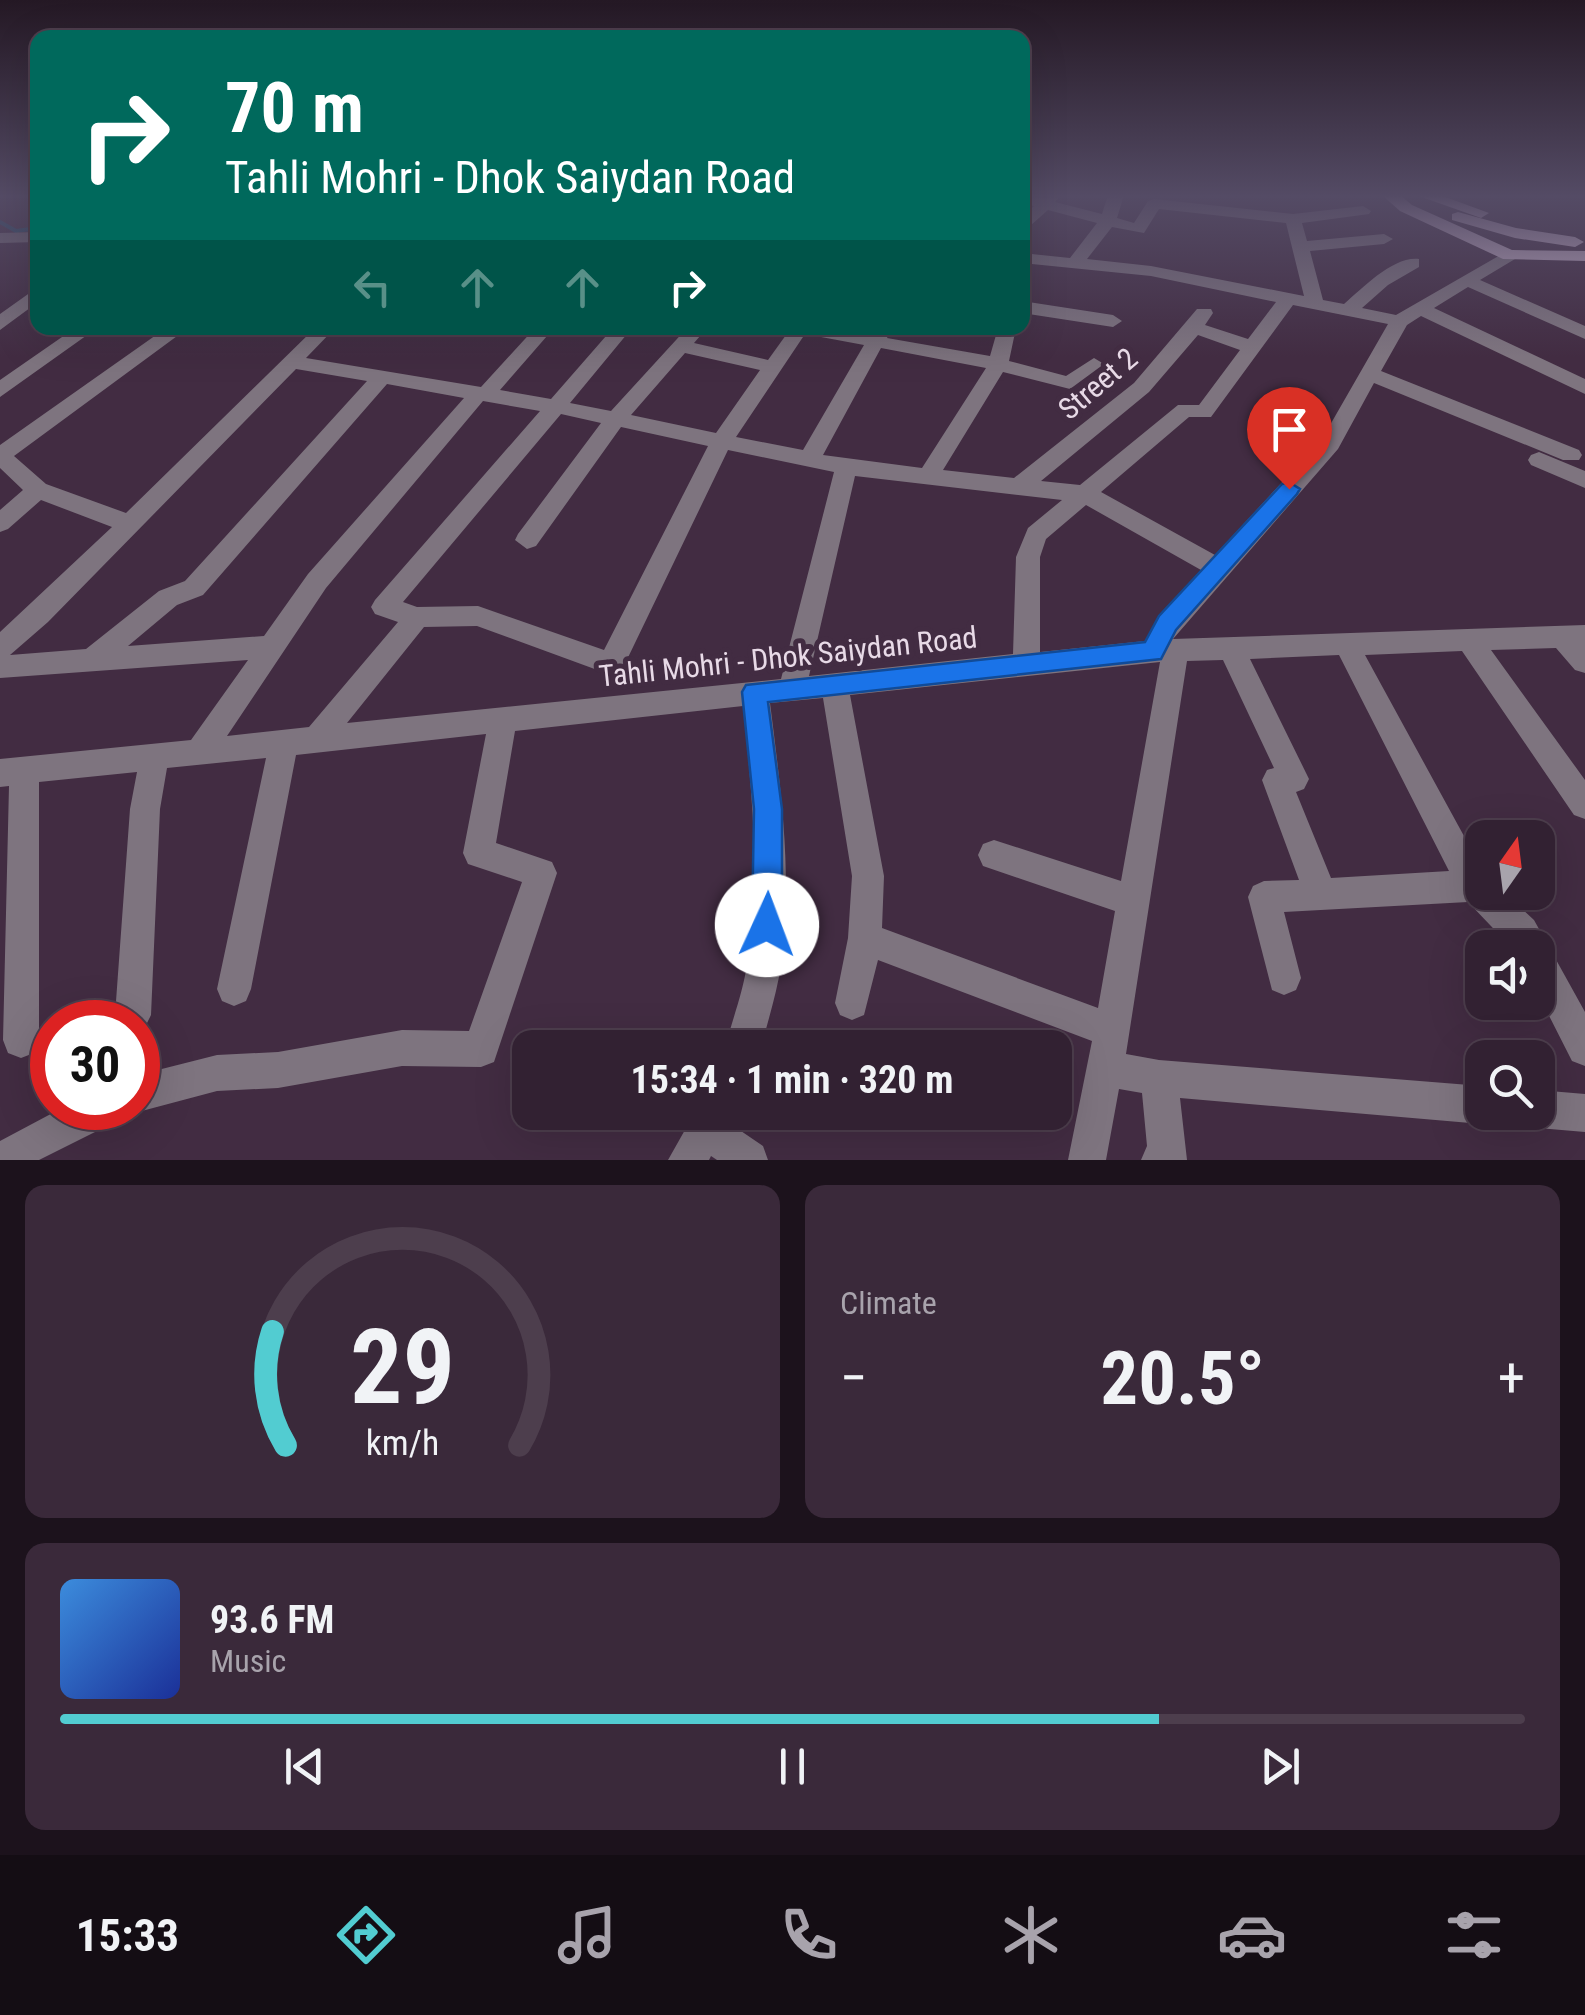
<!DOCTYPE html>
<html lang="en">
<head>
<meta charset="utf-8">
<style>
  :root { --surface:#322132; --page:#3a293a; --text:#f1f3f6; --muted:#a8a3ac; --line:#4d3e4d; --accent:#52ccd1 }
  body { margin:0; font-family:"Roboto Condensed",sans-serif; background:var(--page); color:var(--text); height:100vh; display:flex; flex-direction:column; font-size:38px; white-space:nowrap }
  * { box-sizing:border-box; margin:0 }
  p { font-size:32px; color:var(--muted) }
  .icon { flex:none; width:55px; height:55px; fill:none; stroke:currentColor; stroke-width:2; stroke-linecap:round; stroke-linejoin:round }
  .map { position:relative; height:1160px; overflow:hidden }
  .drawer { display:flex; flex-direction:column; gap:25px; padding:25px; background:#1c121c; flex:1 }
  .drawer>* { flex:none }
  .top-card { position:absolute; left:30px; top:30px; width:1000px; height:305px; border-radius:20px; box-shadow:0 10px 40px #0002,0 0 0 2px var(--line); background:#00695c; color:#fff; overflow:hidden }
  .needle { width:65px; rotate:14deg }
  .controls { position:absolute; left:1465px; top:820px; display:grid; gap:20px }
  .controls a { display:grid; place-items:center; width:90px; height:90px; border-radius:20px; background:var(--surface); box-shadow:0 10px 40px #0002,0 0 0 2px var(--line); font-size:50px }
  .speed { position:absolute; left:30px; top:1000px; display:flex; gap:20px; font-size:50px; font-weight:700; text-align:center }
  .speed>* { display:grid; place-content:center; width:130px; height:130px; border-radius:50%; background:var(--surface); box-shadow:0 10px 40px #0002,0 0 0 2px var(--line); line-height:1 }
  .speed .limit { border:15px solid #d22; background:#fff; color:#111 }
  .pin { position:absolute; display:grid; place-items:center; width:85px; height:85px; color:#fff; margin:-102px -42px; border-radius:50% 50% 50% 0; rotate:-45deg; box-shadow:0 0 10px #0007 }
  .pin .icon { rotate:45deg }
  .me { position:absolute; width:110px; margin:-55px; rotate:2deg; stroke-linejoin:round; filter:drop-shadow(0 0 8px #0008) }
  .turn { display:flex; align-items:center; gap:35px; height:210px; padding:0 30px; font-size:45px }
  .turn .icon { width:130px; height:130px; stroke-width:2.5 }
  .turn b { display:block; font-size:70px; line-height:85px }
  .lanes { display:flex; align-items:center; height:95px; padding:0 30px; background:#0003; justify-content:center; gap:50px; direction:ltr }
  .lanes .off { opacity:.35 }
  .big { font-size:75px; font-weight:700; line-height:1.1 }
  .drawer .widget { flex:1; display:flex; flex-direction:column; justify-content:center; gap:15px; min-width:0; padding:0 35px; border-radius:20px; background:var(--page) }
  .drawer .dial { align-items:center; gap:0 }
  .dial svg { height:260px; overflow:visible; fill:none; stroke:var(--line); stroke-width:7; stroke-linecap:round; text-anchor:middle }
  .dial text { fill:var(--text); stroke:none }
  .song { display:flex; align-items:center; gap:30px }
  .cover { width:120px; height:120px; border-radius:15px; background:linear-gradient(135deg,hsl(210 70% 55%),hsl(230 70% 35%)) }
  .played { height:10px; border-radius:5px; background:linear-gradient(90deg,var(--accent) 75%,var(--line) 75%) }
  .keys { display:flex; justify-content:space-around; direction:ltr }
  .heat { display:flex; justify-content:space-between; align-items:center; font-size:55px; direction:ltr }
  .drawer .tiles { flex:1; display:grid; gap:25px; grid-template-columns:1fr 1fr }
  .widget:last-child { grid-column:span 2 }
  .trip { position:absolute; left:512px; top:1030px; width:560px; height:100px; border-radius:20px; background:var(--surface); box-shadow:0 10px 40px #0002,0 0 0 2px var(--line); font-weight:700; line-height:100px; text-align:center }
  .dock { display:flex; height:160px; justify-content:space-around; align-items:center; background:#140d14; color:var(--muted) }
  .dock .icon { width:70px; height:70px }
  .dock .current { color:var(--accent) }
  .dock b { font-size:45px; color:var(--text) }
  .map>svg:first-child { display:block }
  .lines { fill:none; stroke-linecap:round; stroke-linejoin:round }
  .stream { stroke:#1a5371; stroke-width:4 }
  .minor { fill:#7e747f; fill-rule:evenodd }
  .major { fill:#c7b1c8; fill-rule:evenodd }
  .route { fill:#1a73e8; stroke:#114b97; stroke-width:2.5 }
  .labels { text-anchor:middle; stroke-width:10; stroke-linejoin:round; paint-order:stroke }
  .street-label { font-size:30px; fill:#e8dae7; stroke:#422c42 }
</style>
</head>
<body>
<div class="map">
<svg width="1585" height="1160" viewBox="0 0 1585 1160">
  <rect width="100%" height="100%" fill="#422c42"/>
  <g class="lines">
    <path class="stream" d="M0,222l16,9 22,-3"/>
    <path class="minor" d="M1022,195l19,3 20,-3 -6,7 47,12 6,-19h16l-7,23 17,5 14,-22 6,-2 139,15 70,-8 8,5 -2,3 -67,9 5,18 77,-7 9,5 -9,5 -74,7 13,49 21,4c19,-16 49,-48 75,-45v8l-31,18 -26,23 34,7 113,-65 6,1v8l-35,21 105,46v13l-117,-52 -34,21 151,71v15l-164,-78 -14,9 -26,46 198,79 3,5 -3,5h-16l-189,-77 -36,66 -165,190 412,-14v48l-10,-3 -19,-22 -65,2 94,130v39l-11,-4 -112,-164 -97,4 117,214v23h22l30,28 51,92v54l-13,-5 -34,-67v-46h-26l-44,-46 -184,10 17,66 -5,12 -12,5 -12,-5 -24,-93 5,-11 11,-5 35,-1 -37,-100 5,-10 7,-2 -51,-108 -36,1 -61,393 33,6 323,26v26h16l-3,6 -13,6 -302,-26 7,62h-46l6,-14 -5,-53 -23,-4 -13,71h-38l24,-119 -214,-81 -14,55 -12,5 -12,-5 -5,-12 13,-65 4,-62 -29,-178 -53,5c11,87 23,175 11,262 -4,28 -13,55 -20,83h-36c7,-28 18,-55 22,-84 14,-85 5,-172 -4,-258l-228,25 -19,112 56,19 5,11 -63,189 -13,5 -79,-1 -124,22 -61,3 -79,21 -10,-4h10v-33l79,-20 61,-3 124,-22 67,1 53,-149 -54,-18 -5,-11 23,-119 -190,21 -45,234 -5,12 -12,5 -12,-5 -5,-12 49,-231 -99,10 -7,41 -9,206 -6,12 -7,4v-9h-19l-4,-7 15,-206 7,-37 -98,10v258l-5,13 -13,5 -13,-5 -5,-13 6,-254 -9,1v-28l191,-19 57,-80 -248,18v-46l112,-105 -71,-27 -33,29 -8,3v-22l23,-20 -23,-22v-23l166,-117h22l-174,128 32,28 80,29 189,-185h20l-29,30 175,29 54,-59h19l-54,62 51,9 62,-71h19l-62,75 41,8 76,-83h20l-13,15 74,17 23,-32h41l38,6 4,-6h18l-5,10 103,18 8,-28h18l-7,33 57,15 28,-18 10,6 -34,25 -67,-17 -60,98 71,8 120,-95 63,-74h14l2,4 -8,12 43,14 28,-37 -125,-26 -129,-13v-10l48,5 27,-35 -49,-13 -26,23v-15l12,-12 -12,-3zM1159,209l127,14 18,73 -153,-30 -64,-7 25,-32 32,6zM1293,305l95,19 -66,115 -107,116 -114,-63 88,-75h22zM805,334l59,11 -61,105 -67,-13zM1198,335l42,15 -41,55h-21l-98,80 -39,-4 108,-89zM881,348l105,20 -64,100 -99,-13zM685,353l75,17 -44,63 -85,-18zM296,369l71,12 -182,200 -26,10 -73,58 -76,6 38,-33zM387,384l77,14 -156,176 -44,62 -136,10 49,-41 26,-10zM483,401l57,10 -165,189 -4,7 4,7 23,8 -89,105 -82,9 99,-148zM561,414l40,9 -83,111 -3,6 12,9 9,-3 85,-119 87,19 -104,204 -126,-44 -61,1 -14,-5zM728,450l106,22 -53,207 -434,44 77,-96 53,-1 134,49 10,-3zM855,476l207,24 -34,28 -12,29 -3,97 -204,22zM1086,505l115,65 -42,46 -14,25 -105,11v-95l6,-18zM1339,655l110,216 -118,7 -35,-86 8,-3 5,-10 -59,-120zM1160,662l-39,219 -127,-41 -11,4 -5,11 5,11 132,45 -17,97 -216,-80 2,-52 -34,-181z
      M38,232v10l-38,1v-10z
      M38,287v15l-38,28v-16z
      M1022,301l91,14 9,6 -9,6 -91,-14z
      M75,328h22l-97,69v-17z
      M481,328h29l1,1 -10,6z
      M1539,452l46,19v17l-54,-23 -3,-5 3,-5z
      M1538,1090l47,4v38l-47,-4 -13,-6 -4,-10h17z
      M62,1108h61l-6,13 -78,39h-39v-19z
      M708,1112h38l-5,19 22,15 5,14h-51l-6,-4 -2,4h-41l22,-39z"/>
    <path class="major" d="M1382,195h18l12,10 100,45 73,1v10l-82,-2 -103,-48z
      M1416,195h24l49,18 -8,5z
      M1458,212l58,16 59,9 9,5 -9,5 -60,-9 -63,-18v-6z"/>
  </g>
  <linearGradient id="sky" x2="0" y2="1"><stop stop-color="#241824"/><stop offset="0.55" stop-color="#544b65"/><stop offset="1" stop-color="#544b65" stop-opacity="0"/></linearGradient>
  <rect width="1585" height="357" fill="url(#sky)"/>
  <path class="route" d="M1289,482l11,7 -3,5 -121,136 -15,29 -393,43 14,107v116l-4,10 -11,5 -11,-5 -4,-10 2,-116 -12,-117 4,-7 399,-43 14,-26 123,-132z"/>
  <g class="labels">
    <g class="street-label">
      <text transform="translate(1098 384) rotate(-40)" y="10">Street 2</text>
      <text transform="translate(788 657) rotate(-6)" y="10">Tahli Mohri - Dhok Saiydan Road</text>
    </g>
  </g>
</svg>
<div class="controls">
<a><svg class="needle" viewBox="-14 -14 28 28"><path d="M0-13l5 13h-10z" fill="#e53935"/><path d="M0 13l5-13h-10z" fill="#a8a3ac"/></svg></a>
<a><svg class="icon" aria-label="sound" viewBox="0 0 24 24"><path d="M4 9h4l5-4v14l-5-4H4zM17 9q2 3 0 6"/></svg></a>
<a><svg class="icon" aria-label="search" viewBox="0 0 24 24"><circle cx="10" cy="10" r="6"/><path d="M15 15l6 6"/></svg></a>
</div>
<div class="speed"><div class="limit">30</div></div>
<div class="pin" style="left:1289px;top:489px;background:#d93025"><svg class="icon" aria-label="arrive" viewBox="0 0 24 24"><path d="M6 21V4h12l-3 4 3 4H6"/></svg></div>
<svg class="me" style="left:767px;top:925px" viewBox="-20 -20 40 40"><circle r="19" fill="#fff"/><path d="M0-13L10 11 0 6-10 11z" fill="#1a73e8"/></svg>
<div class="trip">15:34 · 1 min · 320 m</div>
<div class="top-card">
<div class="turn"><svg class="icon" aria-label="right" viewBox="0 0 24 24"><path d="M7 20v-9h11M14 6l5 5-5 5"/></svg><div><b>70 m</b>Tahli Mohri - Dhok Saiydan Road</div></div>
<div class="lanes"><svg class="icon off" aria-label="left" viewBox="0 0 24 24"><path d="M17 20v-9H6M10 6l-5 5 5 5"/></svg><svg class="icon off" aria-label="ahead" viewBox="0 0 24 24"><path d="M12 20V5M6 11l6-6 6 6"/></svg><svg class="icon off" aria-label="ahead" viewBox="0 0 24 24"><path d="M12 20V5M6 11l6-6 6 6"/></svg><svg class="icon" aria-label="right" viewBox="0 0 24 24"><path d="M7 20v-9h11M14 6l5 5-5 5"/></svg></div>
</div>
</div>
<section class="drawer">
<div class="tiles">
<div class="widget dial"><svg viewBox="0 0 100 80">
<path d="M14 69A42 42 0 1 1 86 69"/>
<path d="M14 69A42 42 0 0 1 10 34" stroke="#52ccd1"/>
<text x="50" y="56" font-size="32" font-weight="700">29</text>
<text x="50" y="72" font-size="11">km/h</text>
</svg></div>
<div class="widget"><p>Climate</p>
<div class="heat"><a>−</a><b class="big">20.5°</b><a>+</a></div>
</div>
<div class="widget">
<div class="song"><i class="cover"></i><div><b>93.6 FM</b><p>Music</p></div></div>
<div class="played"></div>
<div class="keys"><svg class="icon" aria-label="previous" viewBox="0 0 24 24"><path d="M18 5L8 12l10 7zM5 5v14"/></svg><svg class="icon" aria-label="pause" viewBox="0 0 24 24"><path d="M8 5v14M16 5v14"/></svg><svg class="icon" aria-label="next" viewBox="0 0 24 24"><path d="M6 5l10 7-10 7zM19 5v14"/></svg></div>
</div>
</div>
</section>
<nav class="dock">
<b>15:33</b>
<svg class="icon current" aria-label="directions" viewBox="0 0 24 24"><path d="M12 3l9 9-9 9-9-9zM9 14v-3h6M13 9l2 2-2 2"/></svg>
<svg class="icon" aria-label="music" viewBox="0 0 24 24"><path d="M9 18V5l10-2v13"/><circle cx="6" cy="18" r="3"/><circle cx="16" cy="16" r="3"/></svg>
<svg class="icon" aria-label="phone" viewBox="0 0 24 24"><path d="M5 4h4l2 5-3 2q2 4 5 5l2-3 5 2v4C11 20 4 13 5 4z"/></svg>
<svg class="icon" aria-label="climate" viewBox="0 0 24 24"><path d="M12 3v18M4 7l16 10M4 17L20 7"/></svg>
<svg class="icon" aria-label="car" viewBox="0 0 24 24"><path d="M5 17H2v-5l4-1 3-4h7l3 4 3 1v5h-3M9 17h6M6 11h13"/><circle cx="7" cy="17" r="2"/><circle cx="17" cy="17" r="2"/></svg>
<svg class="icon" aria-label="filters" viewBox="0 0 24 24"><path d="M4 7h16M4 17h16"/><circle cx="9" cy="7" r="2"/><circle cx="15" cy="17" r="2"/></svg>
</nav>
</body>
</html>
